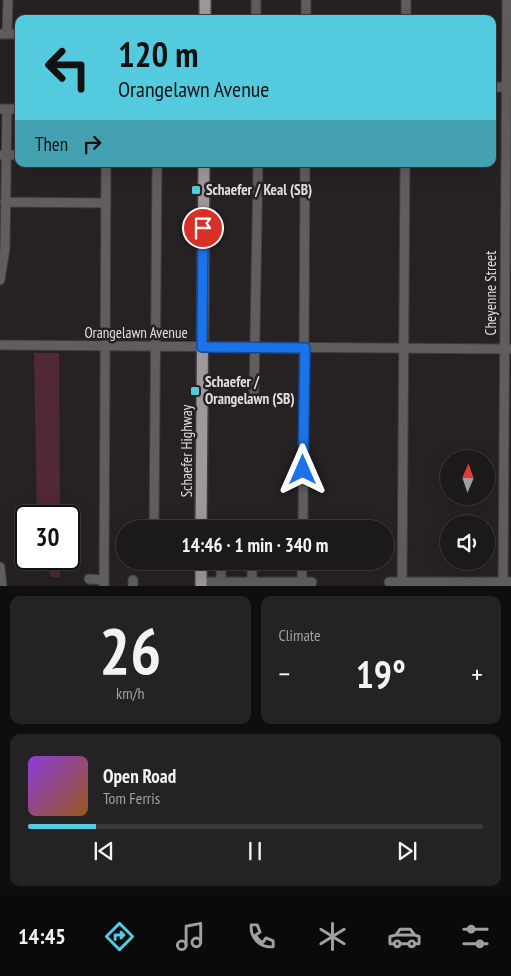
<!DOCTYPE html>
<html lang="en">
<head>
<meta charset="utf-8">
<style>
  :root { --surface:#1c191a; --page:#252223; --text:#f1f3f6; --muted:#a0a0a2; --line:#3a3839; --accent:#54cade }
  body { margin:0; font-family:"PT Sans Narrow",sans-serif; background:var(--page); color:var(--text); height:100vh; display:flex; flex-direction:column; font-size:19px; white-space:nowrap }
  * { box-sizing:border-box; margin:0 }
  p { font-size:16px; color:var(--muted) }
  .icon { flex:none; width:28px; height:28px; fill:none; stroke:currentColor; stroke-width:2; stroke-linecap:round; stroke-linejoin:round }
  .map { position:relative; height:586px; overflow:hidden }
  .drawer { display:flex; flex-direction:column; gap:10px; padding:10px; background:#0f0e0e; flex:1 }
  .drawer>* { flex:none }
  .banner { position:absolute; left:15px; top:15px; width:481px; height:152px; border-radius:10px; box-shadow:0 5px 20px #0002,0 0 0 1px var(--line); background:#54cade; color:#111; overflow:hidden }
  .needle { width:32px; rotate:2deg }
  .controls { position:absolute; left:440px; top:450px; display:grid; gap:10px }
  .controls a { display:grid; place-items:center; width:55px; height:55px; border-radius:50%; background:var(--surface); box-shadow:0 5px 20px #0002,0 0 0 1px var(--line); font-size:25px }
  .speed { position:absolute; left:15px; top:505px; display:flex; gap:10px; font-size:25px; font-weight:700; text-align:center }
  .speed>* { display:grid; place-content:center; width:65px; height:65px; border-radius:50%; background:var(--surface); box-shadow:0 5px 20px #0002,0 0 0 1px var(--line); line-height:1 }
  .speed .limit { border:2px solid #111; border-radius:8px; background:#fff; color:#111 }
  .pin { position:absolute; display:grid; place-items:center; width:42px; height:42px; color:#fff; margin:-21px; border:2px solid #fff; border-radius:50%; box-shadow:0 1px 5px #0007 }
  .me { position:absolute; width:55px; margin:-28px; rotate:0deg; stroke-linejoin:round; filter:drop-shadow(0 0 4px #0008) }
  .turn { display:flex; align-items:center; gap:18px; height:105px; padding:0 20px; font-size:22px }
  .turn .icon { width:65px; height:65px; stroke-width:2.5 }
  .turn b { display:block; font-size:35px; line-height:42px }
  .then { display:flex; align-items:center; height:48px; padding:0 20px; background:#0003; gap:10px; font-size:19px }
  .big { font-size:38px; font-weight:700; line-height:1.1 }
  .drawer .widget { flex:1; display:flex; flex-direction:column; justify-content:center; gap:8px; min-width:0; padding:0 18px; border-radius:10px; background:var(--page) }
  .drawer .dial { align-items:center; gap:0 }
  .dial b { font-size:65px; line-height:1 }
  .song { display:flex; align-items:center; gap:15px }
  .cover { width:60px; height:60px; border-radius:8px; background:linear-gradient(135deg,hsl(270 70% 55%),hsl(30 70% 35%)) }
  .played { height:5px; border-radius:2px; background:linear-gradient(90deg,var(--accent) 15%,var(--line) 15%) }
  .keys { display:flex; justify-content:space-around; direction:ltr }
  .heat { display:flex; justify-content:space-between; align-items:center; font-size:28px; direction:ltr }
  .drawer .tiles { flex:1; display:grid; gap:10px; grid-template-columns:1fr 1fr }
  .widget:last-child { grid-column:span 2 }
  .trip { position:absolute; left:116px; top:520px; width:278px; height:50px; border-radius:25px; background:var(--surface); box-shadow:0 5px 20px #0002,0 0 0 1px var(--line); font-weight:700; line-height:50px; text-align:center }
  .tabs { display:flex; height:80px; justify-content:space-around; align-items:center; background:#0b0a0a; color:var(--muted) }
  .tabs .icon { width:35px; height:35px }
  .tabs .active { color:var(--accent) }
  .tabs b { font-size:22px; color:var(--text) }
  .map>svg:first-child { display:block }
  .green { fill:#512835 }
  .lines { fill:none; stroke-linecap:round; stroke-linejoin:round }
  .minor-casing { stroke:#403b3c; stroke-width:11 }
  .major-casing { stroke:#403b3c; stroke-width:14 }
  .minor { stroke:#605d5e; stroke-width:9 }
  .major { stroke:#9e989a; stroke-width:11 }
  .route-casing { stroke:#114b97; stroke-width:12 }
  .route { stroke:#1a73e8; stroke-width:9 }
  .poi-dot { fill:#54cade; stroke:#262122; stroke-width:2 }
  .labels { text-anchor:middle; stroke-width:5; stroke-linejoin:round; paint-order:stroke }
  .poi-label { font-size:15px; font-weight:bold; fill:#e1ddde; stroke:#262122; text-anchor:start }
  .street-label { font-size:15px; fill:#e1ddde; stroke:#262122 }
</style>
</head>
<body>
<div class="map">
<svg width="511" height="586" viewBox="0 0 511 586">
  <rect width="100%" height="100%" fill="#262122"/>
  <path class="green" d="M34,353h25l1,163h-23z
    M46,559h14v18h-9z"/>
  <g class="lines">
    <g class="minor-casing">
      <path id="minor" d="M256,19v-19
        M306,19v-19
        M406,19v-19
        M0,34h19
        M7,34l1,-34
        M492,87h19
        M0,109h19
        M2,155h17
        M5,202l101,1
        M0,280l5,-31 2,-140
        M0,345l511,4
        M254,391l4,-227
        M154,529l3,-365
        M303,529l2,-365
        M154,564v-3
        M0,567l2,19
        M89,579l15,1
        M201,582h111
        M221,582v-18h31v18
        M389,582h122
        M104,586l2,-422
        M133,586v-6
        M302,586v-25
        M402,586l3,-422
        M503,586l4,-586"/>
    </g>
    <g class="major-casing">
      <path id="major" d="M205,19v-19
        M201,529l3,-365
        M201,586v-25"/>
    </g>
    <use href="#minor" class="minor"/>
    <use href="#major" class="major"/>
  </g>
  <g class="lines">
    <g class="route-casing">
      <path id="route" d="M203,228l-1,119 103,1 -2,122"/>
    </g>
    <use href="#route" class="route"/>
  </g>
  <g class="poi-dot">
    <rect x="191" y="185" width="10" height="10" rx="2.5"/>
    <rect x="190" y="386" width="10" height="10" rx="2.5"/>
  </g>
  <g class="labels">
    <g class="poi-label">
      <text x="206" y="195">Schaefer / Keal (SB)</text>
      <text x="205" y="387">Schaefer /<tspan x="205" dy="17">Orangelawn (SB)</tspan></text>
    </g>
    <g class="street-label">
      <text transform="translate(491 293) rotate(-90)" y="5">Cheyenne Street</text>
      <text x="136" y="338">Orangelawn Avenue</text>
      <text transform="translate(187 451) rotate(-90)" y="5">Schaefer Highway</text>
    </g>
  </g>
</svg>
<div class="controls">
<a><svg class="needle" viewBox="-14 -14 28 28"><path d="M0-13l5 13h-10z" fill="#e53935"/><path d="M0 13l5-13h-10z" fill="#a0a0a2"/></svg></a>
<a><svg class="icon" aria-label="sound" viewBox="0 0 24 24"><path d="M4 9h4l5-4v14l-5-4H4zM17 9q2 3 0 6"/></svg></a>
</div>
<div class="speed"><div class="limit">30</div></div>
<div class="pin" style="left:203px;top:228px;background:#d93025"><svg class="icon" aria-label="arrive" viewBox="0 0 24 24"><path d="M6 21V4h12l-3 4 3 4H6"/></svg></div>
<svg class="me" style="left:303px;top:470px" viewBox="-20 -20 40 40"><path d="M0-17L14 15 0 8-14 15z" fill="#1a73e8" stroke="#fff" stroke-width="4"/></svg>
<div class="trip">14:46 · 1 min · 340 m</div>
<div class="banner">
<div class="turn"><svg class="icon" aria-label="left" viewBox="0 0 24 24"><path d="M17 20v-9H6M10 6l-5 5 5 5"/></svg><div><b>120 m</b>Orangelawn Avenue</div></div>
<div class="then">Then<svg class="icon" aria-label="right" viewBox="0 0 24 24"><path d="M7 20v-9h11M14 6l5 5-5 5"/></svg></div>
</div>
</div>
<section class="drawer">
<div class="tiles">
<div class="widget dial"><b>26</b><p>km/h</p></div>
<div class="widget"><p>Climate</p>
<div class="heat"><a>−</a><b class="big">19°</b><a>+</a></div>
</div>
<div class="widget">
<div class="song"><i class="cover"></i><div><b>Open Road</b><p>Tom Ferris</p></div></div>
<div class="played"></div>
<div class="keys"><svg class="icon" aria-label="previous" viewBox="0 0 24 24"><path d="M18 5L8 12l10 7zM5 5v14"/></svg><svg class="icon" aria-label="pause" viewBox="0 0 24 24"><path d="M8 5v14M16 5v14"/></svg><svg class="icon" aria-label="next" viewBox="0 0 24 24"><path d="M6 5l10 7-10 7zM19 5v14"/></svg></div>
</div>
</div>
</section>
<nav class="tabs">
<b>14:45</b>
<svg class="icon active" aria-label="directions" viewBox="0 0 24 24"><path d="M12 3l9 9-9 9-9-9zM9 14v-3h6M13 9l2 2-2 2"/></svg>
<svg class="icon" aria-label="music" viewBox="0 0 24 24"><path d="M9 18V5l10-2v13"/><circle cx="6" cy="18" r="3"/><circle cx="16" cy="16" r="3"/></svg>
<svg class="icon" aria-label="phone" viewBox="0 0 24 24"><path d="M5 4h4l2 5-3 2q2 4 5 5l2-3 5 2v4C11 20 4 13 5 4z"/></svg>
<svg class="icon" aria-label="climate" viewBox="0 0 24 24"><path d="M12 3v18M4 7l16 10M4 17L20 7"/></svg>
<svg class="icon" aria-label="car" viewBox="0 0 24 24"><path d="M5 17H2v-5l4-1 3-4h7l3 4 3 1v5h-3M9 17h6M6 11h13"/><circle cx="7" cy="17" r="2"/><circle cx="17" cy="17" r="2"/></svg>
<svg class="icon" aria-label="filters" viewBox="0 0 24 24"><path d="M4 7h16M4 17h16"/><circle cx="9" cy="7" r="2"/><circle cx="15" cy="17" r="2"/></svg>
</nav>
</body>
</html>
